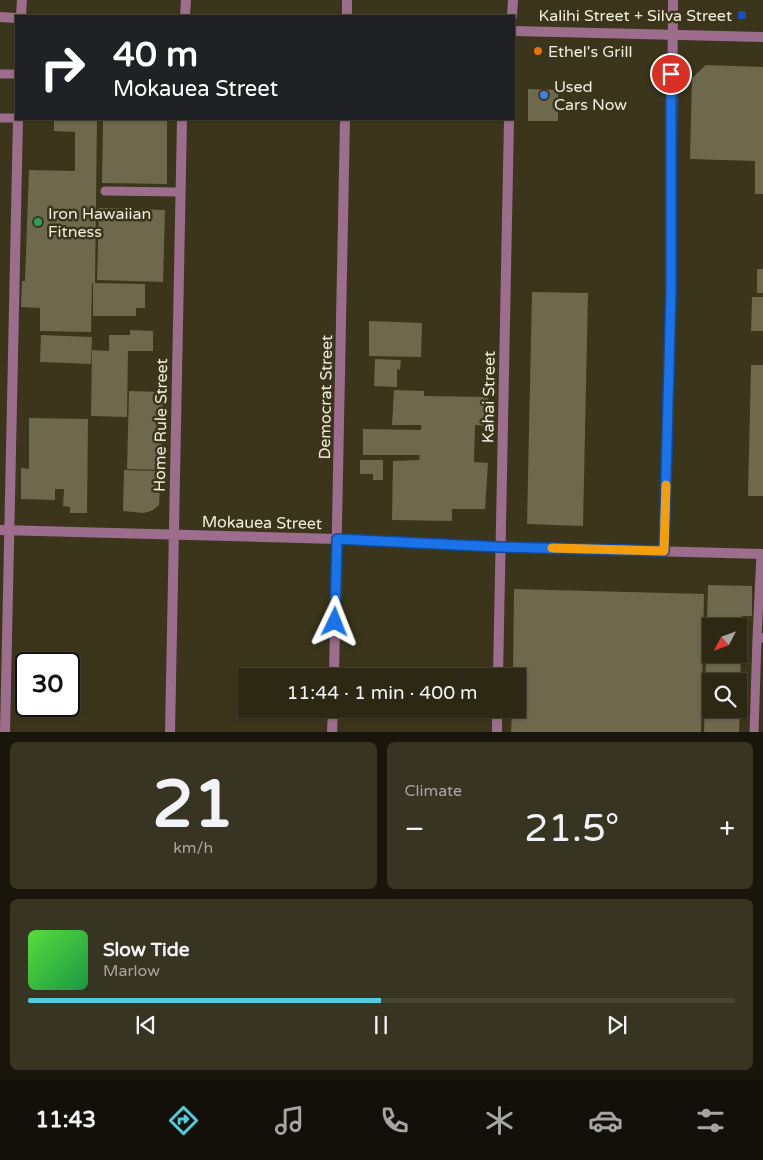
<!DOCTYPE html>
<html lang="en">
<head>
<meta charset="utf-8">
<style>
  :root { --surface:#2c2814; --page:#383422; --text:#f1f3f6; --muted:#a6a6a0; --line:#484434; --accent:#53cbdb }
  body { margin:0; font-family:"Varela Round",sans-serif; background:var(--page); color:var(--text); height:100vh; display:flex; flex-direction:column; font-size:19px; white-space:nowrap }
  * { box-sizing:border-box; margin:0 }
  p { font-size:16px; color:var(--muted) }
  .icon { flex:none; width:28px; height:28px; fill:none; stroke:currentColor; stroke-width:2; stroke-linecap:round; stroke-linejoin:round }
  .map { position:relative; height:732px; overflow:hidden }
  .drawer { display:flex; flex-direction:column; gap:10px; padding:10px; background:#18160b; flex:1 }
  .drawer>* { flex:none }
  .hud { position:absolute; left:15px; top:15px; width:500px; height:105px; border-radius:0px; box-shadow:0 1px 4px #0004,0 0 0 1px var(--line); background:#202124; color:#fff; overflow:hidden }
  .needle { width:32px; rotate:229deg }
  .buttons { position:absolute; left:702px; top:618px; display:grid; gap:10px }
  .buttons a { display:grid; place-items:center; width:45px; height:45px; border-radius:0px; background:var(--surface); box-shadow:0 1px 4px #0004,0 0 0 1px var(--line); font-size:25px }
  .speed { position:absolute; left:15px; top:652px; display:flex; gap:10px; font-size:25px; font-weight:700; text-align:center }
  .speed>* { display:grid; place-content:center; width:65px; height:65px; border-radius:50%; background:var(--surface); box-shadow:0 1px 4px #0004,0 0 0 1px var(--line); line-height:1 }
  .speed .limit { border:2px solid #111; border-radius:8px; background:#fff; color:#111 }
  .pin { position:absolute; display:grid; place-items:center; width:42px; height:42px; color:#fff; margin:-21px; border:2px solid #fff; border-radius:50%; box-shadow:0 1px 5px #0007 }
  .me { position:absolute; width:55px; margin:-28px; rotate:2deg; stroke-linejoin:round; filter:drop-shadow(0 0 4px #0008) }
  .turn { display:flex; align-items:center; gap:18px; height:105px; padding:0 15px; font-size:22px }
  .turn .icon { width:65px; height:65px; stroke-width:2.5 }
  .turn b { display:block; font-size:35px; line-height:42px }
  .big { font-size:38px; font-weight:600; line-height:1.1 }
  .drawer .card { flex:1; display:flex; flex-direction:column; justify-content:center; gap:8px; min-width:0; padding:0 18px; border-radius:8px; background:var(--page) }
  .drawer .dial { align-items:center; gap:0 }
  .dial b { font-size:65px; line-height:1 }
  .song { display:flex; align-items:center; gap:15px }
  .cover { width:60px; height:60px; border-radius:8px; background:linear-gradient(135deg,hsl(110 70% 55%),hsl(140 70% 35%)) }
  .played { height:5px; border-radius:2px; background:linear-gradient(90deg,var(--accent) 50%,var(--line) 50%) }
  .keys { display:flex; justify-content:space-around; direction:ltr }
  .heat { display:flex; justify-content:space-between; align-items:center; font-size:28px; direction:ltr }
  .drawer .tiles { flex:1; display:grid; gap:10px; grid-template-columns:1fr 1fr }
  .card:last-child { grid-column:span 2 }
  .trip { position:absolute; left:238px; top:668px; width:288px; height:50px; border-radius:0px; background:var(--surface); box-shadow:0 1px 4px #0004,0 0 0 1px var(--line); font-weight:600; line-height:50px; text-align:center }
  .menu { display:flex; height:80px; justify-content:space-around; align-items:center; background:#121008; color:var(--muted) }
  .menu .icon { width:35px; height:35px }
  .menu .selected { color:var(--accent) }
  .menu b { font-size:22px; color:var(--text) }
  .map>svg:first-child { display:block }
  .building { fill:#6e684c; fill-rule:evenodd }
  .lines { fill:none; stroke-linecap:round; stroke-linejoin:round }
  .service { stroke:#9d6d8d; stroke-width:9 }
  .minor { stroke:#9d6d8d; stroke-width:10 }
  .tertiary { stroke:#9d6d8d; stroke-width:10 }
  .route-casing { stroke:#114b97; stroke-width:12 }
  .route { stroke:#1a73e8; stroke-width:9 }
  .slow { stroke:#f59e0b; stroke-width:9 }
  .transit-dot { fill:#1a4fb4; stroke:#3b351b; stroke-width:2 }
  .food-dot { fill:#e8710a; stroke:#3b351b; stroke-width:2 }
  .shop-dot { fill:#3f7fe0; stroke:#3b351b; stroke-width:2 }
  .leisure-dot { fill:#2e9e5b; stroke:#3b351b; stroke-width:2 }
  .labels { text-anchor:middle; stroke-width:5; stroke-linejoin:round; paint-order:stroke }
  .poi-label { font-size:16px; fill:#efecdc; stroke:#3b351b; text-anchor:start }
  .street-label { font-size:16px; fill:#efecdc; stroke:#3b351b }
</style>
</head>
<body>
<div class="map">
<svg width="763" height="733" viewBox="0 0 763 733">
  <rect width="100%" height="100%" fill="#3b351b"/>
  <path class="building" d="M706,65l57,2v127h-8v-33l-65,-2 2,-81z
    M528,89l30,1v31h-30z
    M54,119h43l-2,164h-3l-1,49 -51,-1v-23l-19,-1 1,-26h3l4,-111 46,1v-39l-21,-1z
    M103,119h64v65l-65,-1z
    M99,208l66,2 -2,72 -66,-2z
    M757,269h6v24h-6z
    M93,283l52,1v24h-9v8h-43z
    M532,292l56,1 -5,233 -56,-2z
    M752,297h11v34h-12z
    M369,321l53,2 -1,34 -52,-1z
    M130,330l23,1v20h-25l-1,66 -36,-1 1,-66 17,1v-16h21z
    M41,335l51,2 -1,27 -51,-2z
    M375,359l26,1 -1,10 -3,-1v18l-23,-1z
    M751,365h12v131h-15z
    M394,390l30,1v5l64,1v29l-13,-1 -1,37 14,1 -3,46h-33v12l-60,-1 1,-59 26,-1 1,-5h-57v-26l58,1v-5h-29z
    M129,391l34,1 -2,78 -34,-1z
    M29,418l59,1 -1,94h-17v-6l-7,-1 1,-17h-9v11l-34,-1v-31l8,1z
    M360,460h23v20h-10v-6h-13z
    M124,470l37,1 -2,34 -6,5 -9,3 -21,-2z
    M708,585l44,1v30h-10l-2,74 -1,-9h-28v28h29l-1,24h-35zM711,626h28v28h-28z
    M514,589l190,5 -3,139h-190l1,-24h4v-33h-3z"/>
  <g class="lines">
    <path class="service" d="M0,74h16
      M0,118h16
      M105,191l74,1
      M757,638l4,-84
      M754,733l3,-95h6"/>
    <path class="minor" d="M21,16l1,-16
      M185,16l1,-16
      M347,16v-16
      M512,16l1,-16
      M664,551l7,-260 2,-291
      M334,676l11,-557
      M498,676l11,-557
      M5,733l13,-614
      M170,733l12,-614
      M332,733l1,-24
      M497,733v-24"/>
    <path class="tertiary" d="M0,17l16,1
      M514,31l249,6
      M0,530l337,9 162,8 264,7"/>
  </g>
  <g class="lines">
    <g class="route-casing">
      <path id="route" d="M335,622l2,-83 162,8 165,4 7,-260v-217"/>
    </g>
    <use href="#route" class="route"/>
    <path class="slow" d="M552,548l112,3 2,-66"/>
  </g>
  <rect class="transit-dot" x="737" y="10" width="10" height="10" rx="2.5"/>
  <circle class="food-dot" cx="538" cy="51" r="5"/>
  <circle class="shop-dot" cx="544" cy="95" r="5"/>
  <circle class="leisure-dot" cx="38" cy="222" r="5"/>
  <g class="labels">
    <g class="poi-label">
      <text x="732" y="21" text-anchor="end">Kalihi Street + Silva Street</text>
      <text x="548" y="57">Ethel's Grill</text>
      <text x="554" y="92">Used<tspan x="554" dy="18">Cars Now</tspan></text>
      <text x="48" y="219">Iron Hawaiian<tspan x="48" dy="18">Fitness</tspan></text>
    </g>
    <g class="street-label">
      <text transform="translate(325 397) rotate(-89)" y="6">Democrat Street</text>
      <text transform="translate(488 397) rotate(-89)" y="6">Kahai Street</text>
      <text transform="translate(160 425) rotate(-89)" y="6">Home Rule Street</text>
      <text transform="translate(262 522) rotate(1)" y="6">Mokauea Street</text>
    </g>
  </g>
</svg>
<div class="buttons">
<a><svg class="needle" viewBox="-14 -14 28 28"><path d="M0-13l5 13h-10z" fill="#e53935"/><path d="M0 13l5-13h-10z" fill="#a6a6a0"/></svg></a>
<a><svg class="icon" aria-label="search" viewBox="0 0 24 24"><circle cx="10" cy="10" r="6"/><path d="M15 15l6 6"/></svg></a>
</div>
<div class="speed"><div class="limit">30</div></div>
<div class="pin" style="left:671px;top:74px;background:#d93025"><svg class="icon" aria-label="arrive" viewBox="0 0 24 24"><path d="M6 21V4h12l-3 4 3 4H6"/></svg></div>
<svg class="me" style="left:335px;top:622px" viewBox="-20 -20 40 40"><path d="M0-17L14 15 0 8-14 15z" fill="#1a73e8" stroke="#fff" stroke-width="4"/></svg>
<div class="trip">11:44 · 1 min · 400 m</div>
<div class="hud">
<div class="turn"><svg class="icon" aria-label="right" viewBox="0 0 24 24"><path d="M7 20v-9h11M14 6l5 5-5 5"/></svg><div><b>40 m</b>Mokauea Street</div></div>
</div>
</div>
<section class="drawer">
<div class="tiles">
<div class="card dial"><b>21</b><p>km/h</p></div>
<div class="card"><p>Climate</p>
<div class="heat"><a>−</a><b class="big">21.5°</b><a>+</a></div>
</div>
<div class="card">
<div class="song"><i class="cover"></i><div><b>Slow Tide</b><p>Marlow</p></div></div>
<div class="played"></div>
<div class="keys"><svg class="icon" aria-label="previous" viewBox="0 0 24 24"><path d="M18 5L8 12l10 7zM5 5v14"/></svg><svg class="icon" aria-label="pause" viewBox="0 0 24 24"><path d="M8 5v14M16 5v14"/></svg><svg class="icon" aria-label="next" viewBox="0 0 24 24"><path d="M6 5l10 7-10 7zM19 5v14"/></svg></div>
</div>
</div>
</section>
<nav class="menu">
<b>11:43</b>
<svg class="icon selected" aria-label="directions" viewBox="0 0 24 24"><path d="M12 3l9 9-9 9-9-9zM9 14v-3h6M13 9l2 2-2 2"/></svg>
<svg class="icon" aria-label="music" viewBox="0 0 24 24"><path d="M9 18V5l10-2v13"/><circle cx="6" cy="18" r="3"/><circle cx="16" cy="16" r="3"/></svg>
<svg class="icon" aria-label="phone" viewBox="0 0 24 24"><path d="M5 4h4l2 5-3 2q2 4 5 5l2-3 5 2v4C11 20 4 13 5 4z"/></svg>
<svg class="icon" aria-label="climate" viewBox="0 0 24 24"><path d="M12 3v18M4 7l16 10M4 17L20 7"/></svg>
<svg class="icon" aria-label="car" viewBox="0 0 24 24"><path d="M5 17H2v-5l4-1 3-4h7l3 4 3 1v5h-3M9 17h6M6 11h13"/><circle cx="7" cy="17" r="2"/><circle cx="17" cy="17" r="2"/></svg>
<svg class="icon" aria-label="filters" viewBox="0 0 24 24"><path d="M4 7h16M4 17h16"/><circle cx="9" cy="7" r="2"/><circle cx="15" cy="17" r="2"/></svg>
</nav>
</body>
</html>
